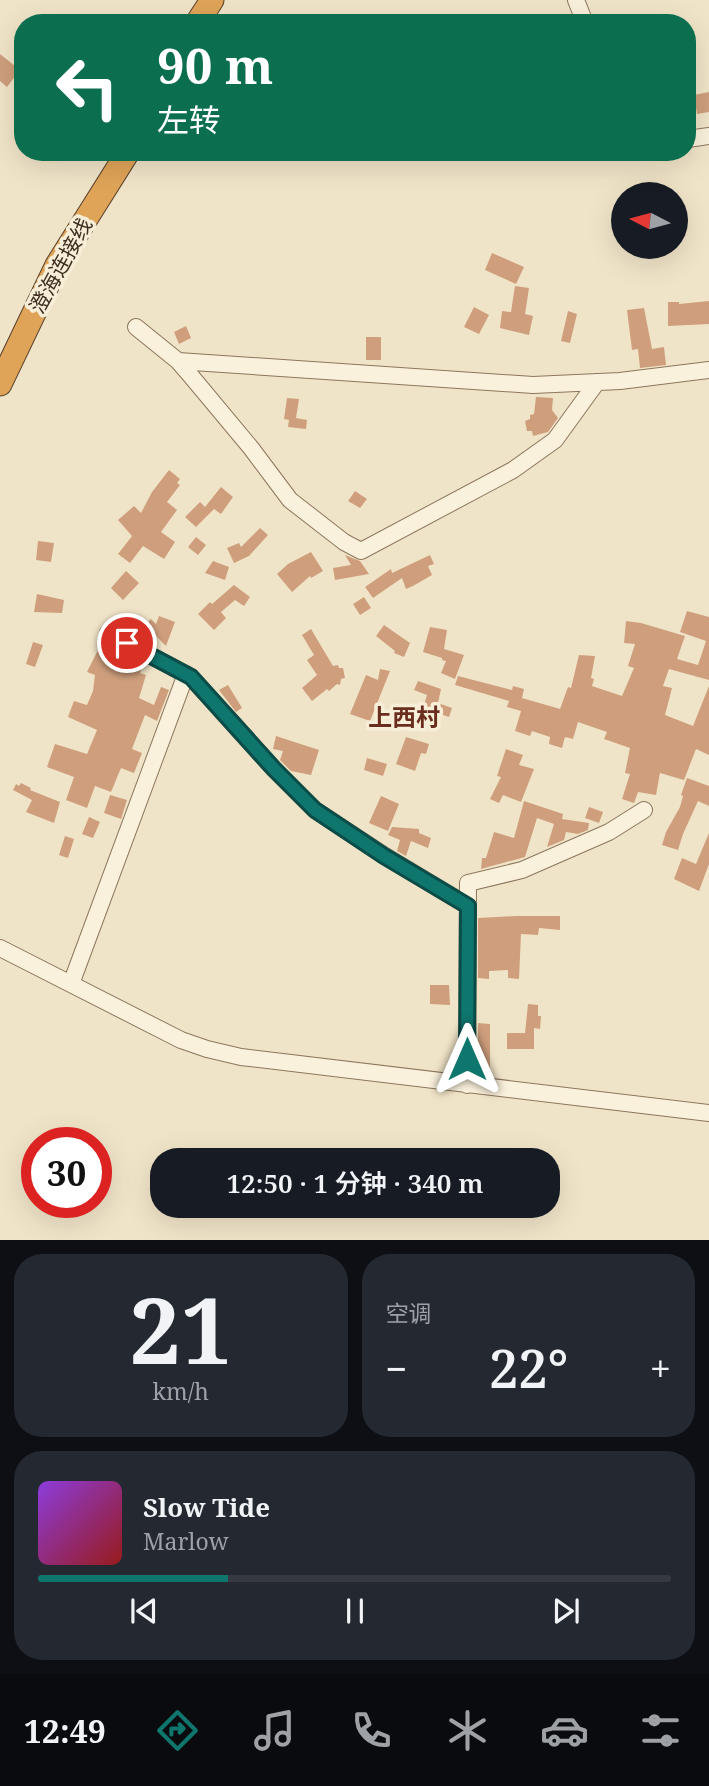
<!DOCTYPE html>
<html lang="zh">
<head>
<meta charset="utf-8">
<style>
  :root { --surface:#171b24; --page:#242831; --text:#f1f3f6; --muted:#9ea1a6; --line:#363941; --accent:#0f766e }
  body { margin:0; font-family:"Noto Serif","Noto Sans SC",serif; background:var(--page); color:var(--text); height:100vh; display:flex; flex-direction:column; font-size:26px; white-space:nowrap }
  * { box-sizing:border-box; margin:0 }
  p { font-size:23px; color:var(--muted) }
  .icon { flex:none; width:38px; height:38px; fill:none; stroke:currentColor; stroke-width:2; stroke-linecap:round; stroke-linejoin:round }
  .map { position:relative; height:1240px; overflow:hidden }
  .side { display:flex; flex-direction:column; gap:14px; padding:14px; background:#0d0f14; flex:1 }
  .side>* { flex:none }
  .top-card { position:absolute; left:14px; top:14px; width:682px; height:147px; border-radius:28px; box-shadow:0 7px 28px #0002; background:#0b6e4f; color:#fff; overflow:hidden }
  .needle { width:46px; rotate:276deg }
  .tools { position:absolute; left:611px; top:182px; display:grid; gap:14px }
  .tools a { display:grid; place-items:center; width:77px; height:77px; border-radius:50%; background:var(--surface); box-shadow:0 7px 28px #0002; font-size:35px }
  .speed { position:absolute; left:21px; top:1127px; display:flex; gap:14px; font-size:35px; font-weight:700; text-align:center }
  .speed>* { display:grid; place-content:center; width:91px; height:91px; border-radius:50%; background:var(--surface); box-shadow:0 7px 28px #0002; line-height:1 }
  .speed .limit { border:10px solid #d22; background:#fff; color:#111 }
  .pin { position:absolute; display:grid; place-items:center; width:60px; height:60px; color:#fff; margin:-30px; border:4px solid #fff; border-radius:50%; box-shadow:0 2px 7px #0007 }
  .me { position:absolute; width:77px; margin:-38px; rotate:0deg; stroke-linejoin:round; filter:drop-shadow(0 0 5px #0008) }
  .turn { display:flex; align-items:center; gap:24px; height:147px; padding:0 28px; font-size:32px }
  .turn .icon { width:91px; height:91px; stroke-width:2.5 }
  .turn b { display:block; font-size:49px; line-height:60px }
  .big { font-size:52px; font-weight:600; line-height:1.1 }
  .side .card { flex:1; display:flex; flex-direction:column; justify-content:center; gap:10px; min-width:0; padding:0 24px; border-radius:28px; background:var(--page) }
  .side .dial { align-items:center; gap:0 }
  .dial b { font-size:91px; line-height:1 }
  .song { display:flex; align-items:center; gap:21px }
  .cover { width:84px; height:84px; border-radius:10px; background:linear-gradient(135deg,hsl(270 70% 55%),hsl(0 70% 35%)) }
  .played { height:7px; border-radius:4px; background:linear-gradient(90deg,var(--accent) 30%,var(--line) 30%) }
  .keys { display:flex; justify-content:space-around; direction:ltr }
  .heat { display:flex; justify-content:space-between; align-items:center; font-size:38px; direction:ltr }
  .side .tiles { flex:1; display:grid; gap:14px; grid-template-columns:1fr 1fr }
  .card:last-child { grid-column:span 2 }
  .trip { position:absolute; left:150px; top:1148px; width:410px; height:70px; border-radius:28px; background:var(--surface); box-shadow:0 7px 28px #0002; font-weight:600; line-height:70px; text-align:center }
  .tab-bar { display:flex; height:112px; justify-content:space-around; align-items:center; background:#090b0e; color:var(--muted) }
  .tab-bar .icon { width:49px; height:49px }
  .tab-bar .selected { color:var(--accent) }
  .tab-bar b { font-size:32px; color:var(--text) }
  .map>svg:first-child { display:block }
  .building { fill:#cf9f7d }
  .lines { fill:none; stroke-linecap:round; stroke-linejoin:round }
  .minor-casing { stroke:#8d765c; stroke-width:18 }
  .highway-casing { stroke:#5b4430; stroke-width:25 }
  .minor { stroke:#faf1dc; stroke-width:16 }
  .highway { stroke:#e0a458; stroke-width:23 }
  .route-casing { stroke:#0a4d48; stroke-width:18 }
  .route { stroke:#0f766e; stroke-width:12 }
  .labels { text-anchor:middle; stroke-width:7; stroke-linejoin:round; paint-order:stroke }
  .street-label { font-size:21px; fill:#3d2e20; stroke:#f7eed8 }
  .quarter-label { font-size:24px; font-weight:bold; fill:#6b2e1e; stroke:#f7eed8 }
</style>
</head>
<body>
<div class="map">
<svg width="709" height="1240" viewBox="0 0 709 1240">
  <rect width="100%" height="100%" fill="#f0e4c8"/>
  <path class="building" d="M0,54l20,16 -13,17 -7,-6z
    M709,92v20l-12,2 -3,-19z
    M492,253l32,14 -8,17 -31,-14z
    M515,286l14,2 -4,26 8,2 -4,19 -29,-7 2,-17 9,1z
    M709,301v23l-41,2v-24h11v2z
    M474,307l15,8 -10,19 -15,-7z
    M644,308l8,41 12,-2 2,18 -26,3 -2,-19 -6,1 -5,-40z
    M568,311l9,3 -7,29 -9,-2z
    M186,326l5,12 -12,6 -5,-12z
    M366,337h15v23h-15z
    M536,397l17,1 -1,12 6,8 -10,14 -15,4 -1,-5h-5l-2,-10 5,-2v-4l4,-1z
    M287,398l12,1 -3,19 11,2 -1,9 -18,-2 1,-7 -5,-1z
    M169,470l11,9 -3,4 3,2 -13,17 10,8 -16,22 14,10 -11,17 -21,-13 -13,17 -12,-9 14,-18 -14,-16 16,-14 7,7 11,-21z
    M221,487l12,10 -12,17 -7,-5 -18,18 -11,-10 15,-15 5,5z
    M355,491l12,8 -7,9 -12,-7z
    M260,528l8,7 -19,21 -15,7 -7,-15 12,-5 2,4z
    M196,537l10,8 -8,10 -10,-8z
    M38,541l16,2 -3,19 -15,-2z
    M311,552l12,19 -12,7 -1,-2 -18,16 -15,-18 11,-10z
    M345,555l15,6 9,13 -34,6 -2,-12 18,-3z
    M430,555l4,9 -6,2 4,9 -19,11 -7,3 -4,-11 -29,20 -8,-11 26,-18 1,4z
    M213,561l16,6 -4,13 -20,-7z
    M126,571l13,12 -16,17 -12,-12z
    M234,585l16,12 -6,9 -9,-6 -14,12 5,6 -12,12 -16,-16 12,-12 2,2z
    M37,594l27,6 -2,13 -28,-1z
    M364,597l7,11 -11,7 -7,-11z
    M687,611l22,6v63l-40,-11 -6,17 9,2 -7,27 28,11 16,-40v69l-13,-6 -12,31 -24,-7 -4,22 -18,-3 -4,11 -12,-4 8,-25 -5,-1 5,-25 -26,-9 3,-7 -29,-10 -5,17 -8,-2 -3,11 -13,-4 1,-7 -18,-6 -2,5 -15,-5 6,-20 -14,-4 2,-6 -54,-16 3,-9 54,14 1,-4 11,3 -2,9 38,11 8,-22 3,1 8,-33 16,1 -4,22 3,1 -2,7 30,10 12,-28 -6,-2 7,-22 -11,-1 2,-22 15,2 44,13 -8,23 21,6 8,-24 -26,-9z
    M159,616l16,6 -9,24 -21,-21 6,-6 5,5z
    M384,625l26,18 -6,14 -10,-4 1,-2 -19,-15z
    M430,627l17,3 -3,19 20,6 -9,24 -14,-6 5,-12 -4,-1v-2l-19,-6z
    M311,629l22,37 5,-1 1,3h4l2,10 -4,1 -1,6 -3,-1 -8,7 -2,-2 -15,12 -10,-13 15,-13 -10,-15 7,-5 -12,-20z
    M33,642l10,3 -8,22 -9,-3z
    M97,652l29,10 3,-6 14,7 -3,10 6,2 -7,23 15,7 7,-18 8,3 -12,31 -12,-6 -13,34 10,4 -8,20 -13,-5 -10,24 -16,-6 -8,22 -21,-8 8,-23 -27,-10 8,-23 32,10 10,-24 -29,-13 6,-16 13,4 6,-14 2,-16 -8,-3z
    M380,669l10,2 -20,50 -20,-7 16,-39 12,5z
    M418,681l23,8 -3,14 14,5 -3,9 -26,-9 4,-13 -13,-5z
    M228,685l14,23 -6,4 -17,-22z
    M276,736l43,14 -8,25 -20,-4 -11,-11 3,-9 -10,-2z
    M406,737l23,7 -3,10 -5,-1 -6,18 -19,-7z
    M506,749l17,6 -4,10 15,4 -13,33 -18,-7 -4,8 -9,-4 11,-22 -4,-1z
    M367,758l20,6 -4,12 -19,-6z
    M687,778l22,8v20l-11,-5 -15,33 -5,16 -16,-5 4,-13 14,-25 3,-11 -2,-1z
    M21,783l10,5 -1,2 30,12 -6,21 -28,-11 6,-12 -19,-10 3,-6 3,2z
    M110,795l17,5 -6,19 -17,-6z
    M381,796l18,8 -11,27 -19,-8z
    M524,801l39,13 -1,5 27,4 -1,7 -10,4 -12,-2 -2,8 -17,7 7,-23 -17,-6 -12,39 -44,12 1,-11h4l8,-26 20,6z
    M589,807l14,5 -4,11 -14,-5z
    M89,817l11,5 -7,16 -11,-4z
    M392,827l27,2v4l12,5 -3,10 -17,-7 -5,15 -9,-5 3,-11 -12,-5z
    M709,833v31l-10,27 -25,-12 8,-21 14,6z
    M65,836l9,3 -6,19 -9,-3z
    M515,916h45v14l-21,-2 -1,7 -17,-1 -2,45 -11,-1v-8l-19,1v8l-11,-1v-60z
    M430,985h19l1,20 -20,-1z
    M528,1004l10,1v11h3l-1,13 -6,-1v21h-27v-16h18z
    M478,1023l12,1v45h-12z"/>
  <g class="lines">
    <g class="minor-casing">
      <path id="minor" d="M576,0l9,23
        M688,139l21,-3
        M136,327l42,34 13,15 60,72 39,52 54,42 17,9 152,-81 42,-30 42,-58
        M178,361l355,24 87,-4 89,-11
        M108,633l83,44 83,92 41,41 70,46 83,50
        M0,948l181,92 26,9 34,8 468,56
        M71,984l115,-310
        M467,1085l1,-202 54,-13 87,-38 35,-22"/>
    </g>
    <g class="highway-casing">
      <path id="highway" d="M197,23l15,-23
        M0,384l57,-119 71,-113"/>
    </g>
    <use href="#minor" class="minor"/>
    <use href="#highway" class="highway"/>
  </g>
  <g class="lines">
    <g class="route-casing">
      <path id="route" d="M127,643l64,34 83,92 41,41 69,46 84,50 -1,153"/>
    </g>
    <use href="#route" class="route"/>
  </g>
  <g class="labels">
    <g class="street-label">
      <text transform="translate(61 266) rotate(-61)" y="7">澄海连接线</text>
    </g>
    <g class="quarter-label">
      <text x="404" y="726">上西村</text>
    </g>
  </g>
</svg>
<div class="tools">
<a><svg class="needle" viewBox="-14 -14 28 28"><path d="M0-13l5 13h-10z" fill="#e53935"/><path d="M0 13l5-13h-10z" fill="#9ea1a6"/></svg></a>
</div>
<div class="speed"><div class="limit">30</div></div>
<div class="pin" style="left:127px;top:643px;background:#d93025"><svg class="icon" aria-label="arrive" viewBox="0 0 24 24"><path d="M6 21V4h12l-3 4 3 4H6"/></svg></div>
<svg class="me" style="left:467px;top:1059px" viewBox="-20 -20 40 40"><path d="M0-17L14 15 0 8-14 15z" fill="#0f766e" stroke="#fff" stroke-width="4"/></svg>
<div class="trip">12:50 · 1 分钟 · 340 m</div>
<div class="top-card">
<div class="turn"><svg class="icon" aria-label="left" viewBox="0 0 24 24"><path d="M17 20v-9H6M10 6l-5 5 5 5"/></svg><div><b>90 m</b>左转</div></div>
</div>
</div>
<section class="side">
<div class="tiles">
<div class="card dial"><b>21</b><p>km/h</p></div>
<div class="card"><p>空调</p>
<div class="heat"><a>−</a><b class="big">22°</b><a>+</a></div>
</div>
<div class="card">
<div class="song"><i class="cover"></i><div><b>Slow Tide</b><p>Marlow</p></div></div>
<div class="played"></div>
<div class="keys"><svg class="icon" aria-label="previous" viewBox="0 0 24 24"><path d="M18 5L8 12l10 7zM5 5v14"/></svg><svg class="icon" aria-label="pause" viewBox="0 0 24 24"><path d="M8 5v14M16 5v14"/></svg><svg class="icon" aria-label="next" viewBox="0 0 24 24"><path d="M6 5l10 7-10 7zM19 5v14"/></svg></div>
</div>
</div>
</section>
<nav class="tab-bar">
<b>12:49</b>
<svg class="icon selected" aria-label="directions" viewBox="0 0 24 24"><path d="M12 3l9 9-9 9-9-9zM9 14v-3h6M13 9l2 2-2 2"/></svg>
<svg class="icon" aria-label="music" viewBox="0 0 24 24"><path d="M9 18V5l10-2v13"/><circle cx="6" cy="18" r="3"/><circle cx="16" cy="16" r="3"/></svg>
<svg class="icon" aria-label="phone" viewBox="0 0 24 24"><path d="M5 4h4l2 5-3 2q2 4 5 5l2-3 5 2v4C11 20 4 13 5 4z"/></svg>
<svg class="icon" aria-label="climate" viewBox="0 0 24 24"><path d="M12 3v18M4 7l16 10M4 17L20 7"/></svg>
<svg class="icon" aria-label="car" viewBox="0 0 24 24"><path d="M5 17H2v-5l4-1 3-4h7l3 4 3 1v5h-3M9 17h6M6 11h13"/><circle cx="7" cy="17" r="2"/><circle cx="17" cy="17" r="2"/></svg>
<svg class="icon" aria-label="filters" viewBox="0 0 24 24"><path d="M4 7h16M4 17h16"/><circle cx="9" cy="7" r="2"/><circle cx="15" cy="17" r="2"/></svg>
</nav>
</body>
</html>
